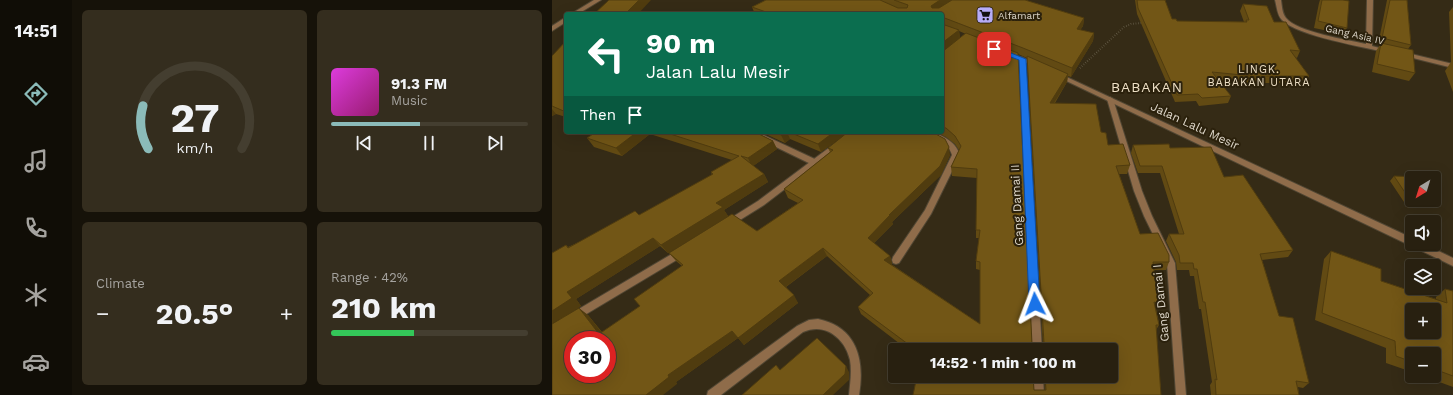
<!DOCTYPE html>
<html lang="en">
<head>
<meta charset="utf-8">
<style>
  :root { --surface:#282010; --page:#342d1e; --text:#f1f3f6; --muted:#a5a39f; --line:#443e30; --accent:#8bbbb9 }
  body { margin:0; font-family:"Work Sans",sans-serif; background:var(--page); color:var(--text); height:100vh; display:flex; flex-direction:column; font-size:15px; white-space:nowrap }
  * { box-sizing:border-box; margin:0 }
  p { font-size:13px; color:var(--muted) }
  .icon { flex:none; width:22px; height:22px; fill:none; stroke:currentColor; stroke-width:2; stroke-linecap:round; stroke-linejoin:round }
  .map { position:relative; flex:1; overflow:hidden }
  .drawer { display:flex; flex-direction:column; gap:10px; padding:10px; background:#161209; width:480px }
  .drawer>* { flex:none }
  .hud { position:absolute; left:12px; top:12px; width:380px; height:122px; border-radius:4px; box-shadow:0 4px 16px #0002,0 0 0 1px var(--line); background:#0b6e4f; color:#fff; overflow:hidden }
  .needle { width:26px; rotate:218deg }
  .tools { position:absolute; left:853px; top:171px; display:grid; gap:8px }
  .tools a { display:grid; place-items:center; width:36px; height:36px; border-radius:4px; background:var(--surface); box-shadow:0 4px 16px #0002,0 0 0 1px var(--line); font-size:20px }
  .speed { position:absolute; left:12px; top:331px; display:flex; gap:8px; font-size:20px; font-weight:700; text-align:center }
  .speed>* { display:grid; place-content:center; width:52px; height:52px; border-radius:50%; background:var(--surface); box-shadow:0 4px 16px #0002,0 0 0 1px var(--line); line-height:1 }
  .speed .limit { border:6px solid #d22; background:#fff; color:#111 }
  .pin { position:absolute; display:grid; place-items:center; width:34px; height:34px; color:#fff; margin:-17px; border-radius:8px; box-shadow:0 2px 6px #0006 }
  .me { position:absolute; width:44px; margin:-22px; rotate:357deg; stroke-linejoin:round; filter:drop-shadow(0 0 3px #0008) }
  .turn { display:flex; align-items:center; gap:14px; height:84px; padding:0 16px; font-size:18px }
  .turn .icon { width:52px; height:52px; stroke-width:2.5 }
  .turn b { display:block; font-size:28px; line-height:34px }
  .then { display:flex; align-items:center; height:38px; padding:0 16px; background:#0003; gap:8px; font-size:15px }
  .big { font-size:30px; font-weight:700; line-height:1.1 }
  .drawer .widget { flex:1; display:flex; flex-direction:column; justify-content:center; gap:6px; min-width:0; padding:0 14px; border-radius:6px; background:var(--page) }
  .drawer .dial { align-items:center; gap:0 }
  .dial svg { height:104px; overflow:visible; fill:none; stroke:var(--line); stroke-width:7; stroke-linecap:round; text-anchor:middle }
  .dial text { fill:var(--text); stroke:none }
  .song { display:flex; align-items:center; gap:12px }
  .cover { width:48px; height:48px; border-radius:6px; background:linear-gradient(135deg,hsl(300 70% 55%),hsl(320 70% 35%)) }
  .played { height:4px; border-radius:2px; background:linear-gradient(90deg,var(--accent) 45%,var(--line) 45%) }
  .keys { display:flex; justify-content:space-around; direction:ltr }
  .heat { display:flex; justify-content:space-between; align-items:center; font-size:22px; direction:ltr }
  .charge { height:6px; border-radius:3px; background:linear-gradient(90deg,#34c759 42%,var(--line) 0) }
  .drawer .tiles { flex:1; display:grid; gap:10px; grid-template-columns:repeat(2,1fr) }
  .trip { position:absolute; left:336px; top:343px; width:230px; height:40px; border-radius:4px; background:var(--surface); box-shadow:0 4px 16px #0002,0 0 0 1px var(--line); font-weight:700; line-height:40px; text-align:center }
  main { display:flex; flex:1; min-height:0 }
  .tab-bar { display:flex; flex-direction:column; width:72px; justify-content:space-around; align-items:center; background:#100d06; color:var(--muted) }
  .tab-bar .icon { width:28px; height:28px }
  .tab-bar .on { color:var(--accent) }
  .tab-bar b { font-size:18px; color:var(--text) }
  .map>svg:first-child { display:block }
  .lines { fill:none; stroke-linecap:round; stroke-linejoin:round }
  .service-casing { stroke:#504633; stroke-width:2 }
  .minor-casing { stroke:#504633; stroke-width:2 }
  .tertiary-casing { stroke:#504633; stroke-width:2 }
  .path { stroke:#706855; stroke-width:2; stroke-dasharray:0.5 2; stroke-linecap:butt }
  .service { fill:#8f6c4a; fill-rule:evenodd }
  .minor { fill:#8f6c4a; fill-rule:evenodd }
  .tertiary { fill:#8f6c4a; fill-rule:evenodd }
  .wall { fill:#624a13; fill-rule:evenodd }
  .shaded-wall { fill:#503c0f }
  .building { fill:#725616; stroke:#503c0f; fill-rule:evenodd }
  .route { fill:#1a73e8; stroke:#114b97 }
  .labels { text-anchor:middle; stroke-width:4; stroke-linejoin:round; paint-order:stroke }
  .far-poi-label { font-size:10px; fill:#ddd6c9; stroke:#2b210c; text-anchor:start }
  .far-street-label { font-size:10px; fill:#ddd6c9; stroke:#2b210c }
  .far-neighbourhood-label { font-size:11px; letter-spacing:1px; fill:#eddfc5; stroke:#2b210c }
  .street-label { font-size:12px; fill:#ddd6c9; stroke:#2b210c }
  .quarter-label { font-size:14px; letter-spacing:1px; fill:#eddfc5; stroke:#2b210c }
</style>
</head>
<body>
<main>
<nav class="tab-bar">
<b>14:51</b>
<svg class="icon on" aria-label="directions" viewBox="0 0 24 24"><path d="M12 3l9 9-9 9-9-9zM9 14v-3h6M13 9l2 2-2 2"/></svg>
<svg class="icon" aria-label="music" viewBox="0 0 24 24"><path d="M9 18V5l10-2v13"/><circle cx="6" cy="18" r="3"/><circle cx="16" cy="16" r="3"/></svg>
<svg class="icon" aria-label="phone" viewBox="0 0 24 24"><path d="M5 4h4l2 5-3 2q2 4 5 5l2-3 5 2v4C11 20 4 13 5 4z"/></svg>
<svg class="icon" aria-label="climate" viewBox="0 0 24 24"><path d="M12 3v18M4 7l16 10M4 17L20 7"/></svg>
<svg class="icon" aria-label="car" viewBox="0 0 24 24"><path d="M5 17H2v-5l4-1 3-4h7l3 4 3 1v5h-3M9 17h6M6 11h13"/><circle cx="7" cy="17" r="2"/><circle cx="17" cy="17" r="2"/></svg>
</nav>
<section class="drawer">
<div class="tiles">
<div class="widget dial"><svg viewBox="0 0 100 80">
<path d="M14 69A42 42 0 1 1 86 69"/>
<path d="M14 69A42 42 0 0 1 10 36" stroke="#8bbbb9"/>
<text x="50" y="56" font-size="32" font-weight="700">27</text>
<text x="50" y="72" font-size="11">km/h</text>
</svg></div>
<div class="widget">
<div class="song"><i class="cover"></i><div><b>91.3 FM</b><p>Music</p></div></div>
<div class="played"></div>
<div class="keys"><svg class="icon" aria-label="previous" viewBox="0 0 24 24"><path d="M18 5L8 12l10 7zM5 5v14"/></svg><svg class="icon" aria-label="pause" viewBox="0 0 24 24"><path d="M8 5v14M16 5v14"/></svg><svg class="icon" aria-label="next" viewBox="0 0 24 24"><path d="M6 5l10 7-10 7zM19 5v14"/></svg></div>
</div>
<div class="widget"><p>Climate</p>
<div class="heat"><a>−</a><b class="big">20.5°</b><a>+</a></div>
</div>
<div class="widget"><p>Range · 42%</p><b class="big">210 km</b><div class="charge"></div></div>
</div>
</section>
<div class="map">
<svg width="901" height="395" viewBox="0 0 901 395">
  <rect width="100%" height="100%" fill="#352b16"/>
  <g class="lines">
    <g class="service-casing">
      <path id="service" d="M195,132h10l62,29 1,2 -4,3 -3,-1 -64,-31z"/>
    </g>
    <g class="minor-casing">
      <path id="minor" d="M42,0h7l-23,14h-7z
        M723,0h6c1,6 1,13 5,18 11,14 62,22 80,26l1,-44h6l-1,46 19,5 -3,2c-23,-6 -91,-17 -106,-33 -5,-5 -5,-13 -7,-20z
        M14,17v5l-14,9v-5z
        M851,52l50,12v4l-52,-13 -1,-1z
        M470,57l3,2 17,291h-10l-13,-291z
        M558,97l3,2 29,92 10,25 23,47 11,132h-10l-9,-132 -23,-47 -10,-25 -27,-92z
        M371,132c16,0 32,8 37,23l-29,59 -32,49 -3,1 -3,-1 -1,-3 1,-3 32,-47 27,-55c-4,-14 -19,-14 -29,-23z
        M282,144h3l4,2 -77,59 -32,20h-6l-1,-2 1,-2 32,-20z
        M130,248l3,1 1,3 -1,3 -107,64 -3,1 -3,-1 -2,-3 2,-3z
        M266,319c39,8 47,41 41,76h-10c1,-11 3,-23 1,-35 -5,-21 -24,-38 -47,-28l-82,63h-14l1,-4 89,-65 12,-6z
        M481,376h10l1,19h-10z"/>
    </g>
    <g class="tertiary-casing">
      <path id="tertiary" d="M456,52l30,12 1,1 -1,1h-4l-28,-11 -1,-1z
        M506,73l354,165v6h12l29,14v8l-397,-190 -1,-1z"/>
    </g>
    <path class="path" d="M528,68l44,-41 7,-3 11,-1"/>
    <use href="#service" class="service"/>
    <use href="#minor" class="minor"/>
    <use href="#tertiary" class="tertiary"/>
  </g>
  <path class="wall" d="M214,0h259l59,18 -1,8 -3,4 14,3 -1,8 -22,36 -3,-1 -1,6 -12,21 46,29 7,13 22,20 -3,9h-8l21,60 29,28 -3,8h-12l4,33 -2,6 3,16 -3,5 5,65 -127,-5h11l-1,-14h67v-26h-203l-47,-36 -3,-7 12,-12 -43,-39 -41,31 12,16 -54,42 -6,-7 -62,44 1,2 -125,11 14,-150 2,2 71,-32 73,-40 -1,-3 21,-12 -82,-26 -28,22 -28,-9 -7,-9 9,-6h159l18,9 4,8 -24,17 11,8 4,8 -44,28 4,6 -60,37 -8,-7 -84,53 5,7 -16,10 23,-1 14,17 38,-26 42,-40 -6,-5 -7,-8 88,-22 41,-28 -10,-5 -4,-9 46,-37 -2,-4 122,7 -9,20 -49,47 1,2 -19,19 16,13 2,8h-1l89,60v-54l-4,-1v-8l3,-23h-3v-8l1,-52 -25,-2 -1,-9 8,-17 -4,-6 -9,-7 -11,-5h7v-118h-187l-3,-7zM407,31l7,3 -6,4zM466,54l9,4v7l16,279h-11z
    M583,0h30l7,19 5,2 67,1 -4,-11 3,-7 31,18 26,29 -3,7 -2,-1 14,19 -4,7h-56l-31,-3 13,16 -3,7 -29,3 -3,-5 -21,1 -38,-88z
    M768,0h23l4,28 -4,6 -29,-6 5,-25z
    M835,0h20l4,45 -3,4 7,24 -6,8 -37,-9 4,-21 4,-6h-2z
    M901,7v85l-8,-21 6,-9 -2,-50z
    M14,41v76l-10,-3 -4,2v-60z
    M209,132h87l-27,20 -31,-13 -5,4z
    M581,145l37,3 54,29 69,73 -5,7 -26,3 17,56 30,67 -6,5 -5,-1 1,8h-88l-1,-10 2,-3 -11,-73h-2l-5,-33h-4l-1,-6h-12l-1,-8 -10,-21 3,-7h10l-19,-61h-22l-7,-20z
    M842,176l46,28 -5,4h-27l-18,-27z
    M779,251l50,30 55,18v-2l9,-8 8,2v96l-30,-11h11v-22h-22v18l-26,-9v-15l-71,-28 9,-61z"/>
  <path class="shaded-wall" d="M87,0h12l-13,14h-13z
    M388,0h13l-21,14 -1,-8z
    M532,18l-1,8 -7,11 1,-8z
    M407,30l1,8 -18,14v-9z
    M542,33l-1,8 -22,36 1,-9z
    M516,74l-1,8 -18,29 1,-8z
    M0,109l4,5 -4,2z
    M85,132h12l1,2 -28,22 -6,-8z
    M233,132h2l3,7 -5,4 -4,-8z
    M282,132h14l-27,20 -3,-8z
    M221,141l4,8 -25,18 -4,-9z
    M397,147l1,8 -9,20 -49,47 1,2 -22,22 -3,-8z
    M212,174l4,8 -44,28 4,6 -60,37 -7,-8 55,-42z
    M101,238l7,8 -84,53 5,7 -29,18v-13l15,-19z
    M271,248l4,8 -43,32 -5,-7z
    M338,256l2,8 -5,4 -3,-8z
    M242,295l4,8 -54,42 -6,-7 -62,44 1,2 -14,11h-17l22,-20 64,-44z
    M27,308l9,7 20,26 -9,-7z
    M294,366l3,6v8l-16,15h-10z"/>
  <path class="building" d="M57,0h30l-14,14h-31z
    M214,0h114l18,8h9l1,-3 -14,-5h46l-9,6 1,2h7l13,-8h73l59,18 -7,11 17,4 -22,35 -49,-20 -81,-31v-3h-179l3,-2 -14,-5z
    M585,0h28l7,19h4l1,2 70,1 -1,-2h3l-6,-16 24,2 7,16h12l14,29 -10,-1 19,26h-57l-40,-4 19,24 -29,2 -4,-4 -21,1 -39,-87z
    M770,0h21l6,1 -2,27 -29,-7z
    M838,0h17l4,45 -29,-7z
    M390,24l17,6 -17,13z
    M414,33l52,20 14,291h11l1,-1 -17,-287 41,18 -18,29 46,1 5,28 5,1 2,12 15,-1 7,21 -14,1 24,68 18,-1 11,22v7h-16l5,41 -4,-1 5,23h-3l5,70h-248l4,-19h116l1,14h12l-1,-14h66v-26h-195l-58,-43 15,-14 -50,-45 -44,33 15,14 -56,43 -6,-7 -64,44 1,2 -23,18h-94v-71l27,-16 20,26 41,-28 -6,-7 49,-34 -14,-12 63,-39 25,17 46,-31 -19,-11 49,-39 -5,-2 20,-16h84l13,7 4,8 -9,19 -51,49h1l-22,23 22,18 -6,4 96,64v-62l-4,-1 4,-31h-4l1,-61 -26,-2 10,-21 -6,-10 -9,-8 -4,-1v-75zM21,340h34v34h-34z
    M14,41v71l-14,-6v-50z
    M829,43l32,7 2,23 -38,-9z
    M44,132h41l-21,16 -29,-10z
    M112,132h91l18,9 -25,17 -7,-2 23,18 -48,29 7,4 -62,38 -8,-7 -86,54 5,6 -20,13v-58l14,-8 2,3 67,-37 4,4 74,-41 -2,-2 28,-16z
    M223,132h10l-4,3z
    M237,132h45l-16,12z
    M617,144l1,4 41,-1 13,30 19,-2 50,75 -33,4 19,62 14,2 16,65 -13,-2 3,14h-83l-1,-16 2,1 -12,-78h-2l-6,-33h-3l-1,-6h-13l-1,-8 -10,-21h15l-22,-68h-22l-7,-21z
    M842,176l26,1 1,1h-9v22h22v-4l6,8 -28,-1z
    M779,251l50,18v12l66,22 -2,-14 8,2v85l-19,-7v-15h-22v8l-16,-6 -1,-15 -73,-28zM860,310h22v22h-22z
    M265,338l29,28 -1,8 -22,21h-81l34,-30 4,5z"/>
  <path class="route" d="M439,47h5l30,12 14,245 -1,3 -4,2 -4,-2 -2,-3 -10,-244 -28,-10z"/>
  <defs>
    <g id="supermarket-square" transform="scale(0.9)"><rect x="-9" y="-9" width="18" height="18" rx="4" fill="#b6acf8" stroke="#2b210c"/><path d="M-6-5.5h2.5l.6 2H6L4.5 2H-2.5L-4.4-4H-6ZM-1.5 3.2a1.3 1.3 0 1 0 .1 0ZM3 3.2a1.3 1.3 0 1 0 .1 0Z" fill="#111"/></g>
  </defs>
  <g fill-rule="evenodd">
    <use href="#supermarket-square" x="433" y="15"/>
  </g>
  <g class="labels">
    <g class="far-poi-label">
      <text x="446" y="19">Alfamart</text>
    </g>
    <g class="far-street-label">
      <text transform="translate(803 34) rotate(13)" y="4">Gang Asia IV</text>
    </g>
    <g class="far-neighbourhood-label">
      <text x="707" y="73">LINGK.<tspan x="707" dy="13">BABAKAN UTARA</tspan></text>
    </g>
    <g class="street-label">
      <text transform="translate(643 126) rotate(25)" y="4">Jalan Lalu Mesir</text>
      <text transform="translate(465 205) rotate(-93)" y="4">Gang Damai II</text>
      <text transform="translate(609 303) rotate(-96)" y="4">Gang Damai I</text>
    </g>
    <g class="quarter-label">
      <text x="595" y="92">BABAKAN</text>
    </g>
  </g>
</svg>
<div class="tools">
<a><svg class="needle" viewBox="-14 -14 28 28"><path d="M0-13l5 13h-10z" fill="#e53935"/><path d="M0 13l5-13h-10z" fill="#a5a39f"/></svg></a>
<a><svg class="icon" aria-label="sound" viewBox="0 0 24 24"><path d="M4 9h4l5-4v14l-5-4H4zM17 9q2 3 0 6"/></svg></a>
<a><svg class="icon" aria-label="layers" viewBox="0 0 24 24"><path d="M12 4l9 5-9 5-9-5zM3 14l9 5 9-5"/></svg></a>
<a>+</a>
<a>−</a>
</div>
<div class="speed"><div class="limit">30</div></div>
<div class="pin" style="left:442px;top:49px;background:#d93025"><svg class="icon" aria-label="arrive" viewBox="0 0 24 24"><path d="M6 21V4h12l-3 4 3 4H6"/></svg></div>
<svg class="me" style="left:483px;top:304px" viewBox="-20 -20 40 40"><path d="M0-17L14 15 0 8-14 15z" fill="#1a73e8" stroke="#fff" stroke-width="4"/></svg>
<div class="trip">14:52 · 1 min · 100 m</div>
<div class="hud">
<div class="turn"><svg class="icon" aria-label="left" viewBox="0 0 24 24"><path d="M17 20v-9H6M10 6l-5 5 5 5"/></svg><div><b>90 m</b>Jalan Lalu Mesir</div></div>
<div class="then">Then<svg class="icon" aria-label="arrive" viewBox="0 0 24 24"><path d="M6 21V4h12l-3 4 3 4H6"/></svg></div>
</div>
</div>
</main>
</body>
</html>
